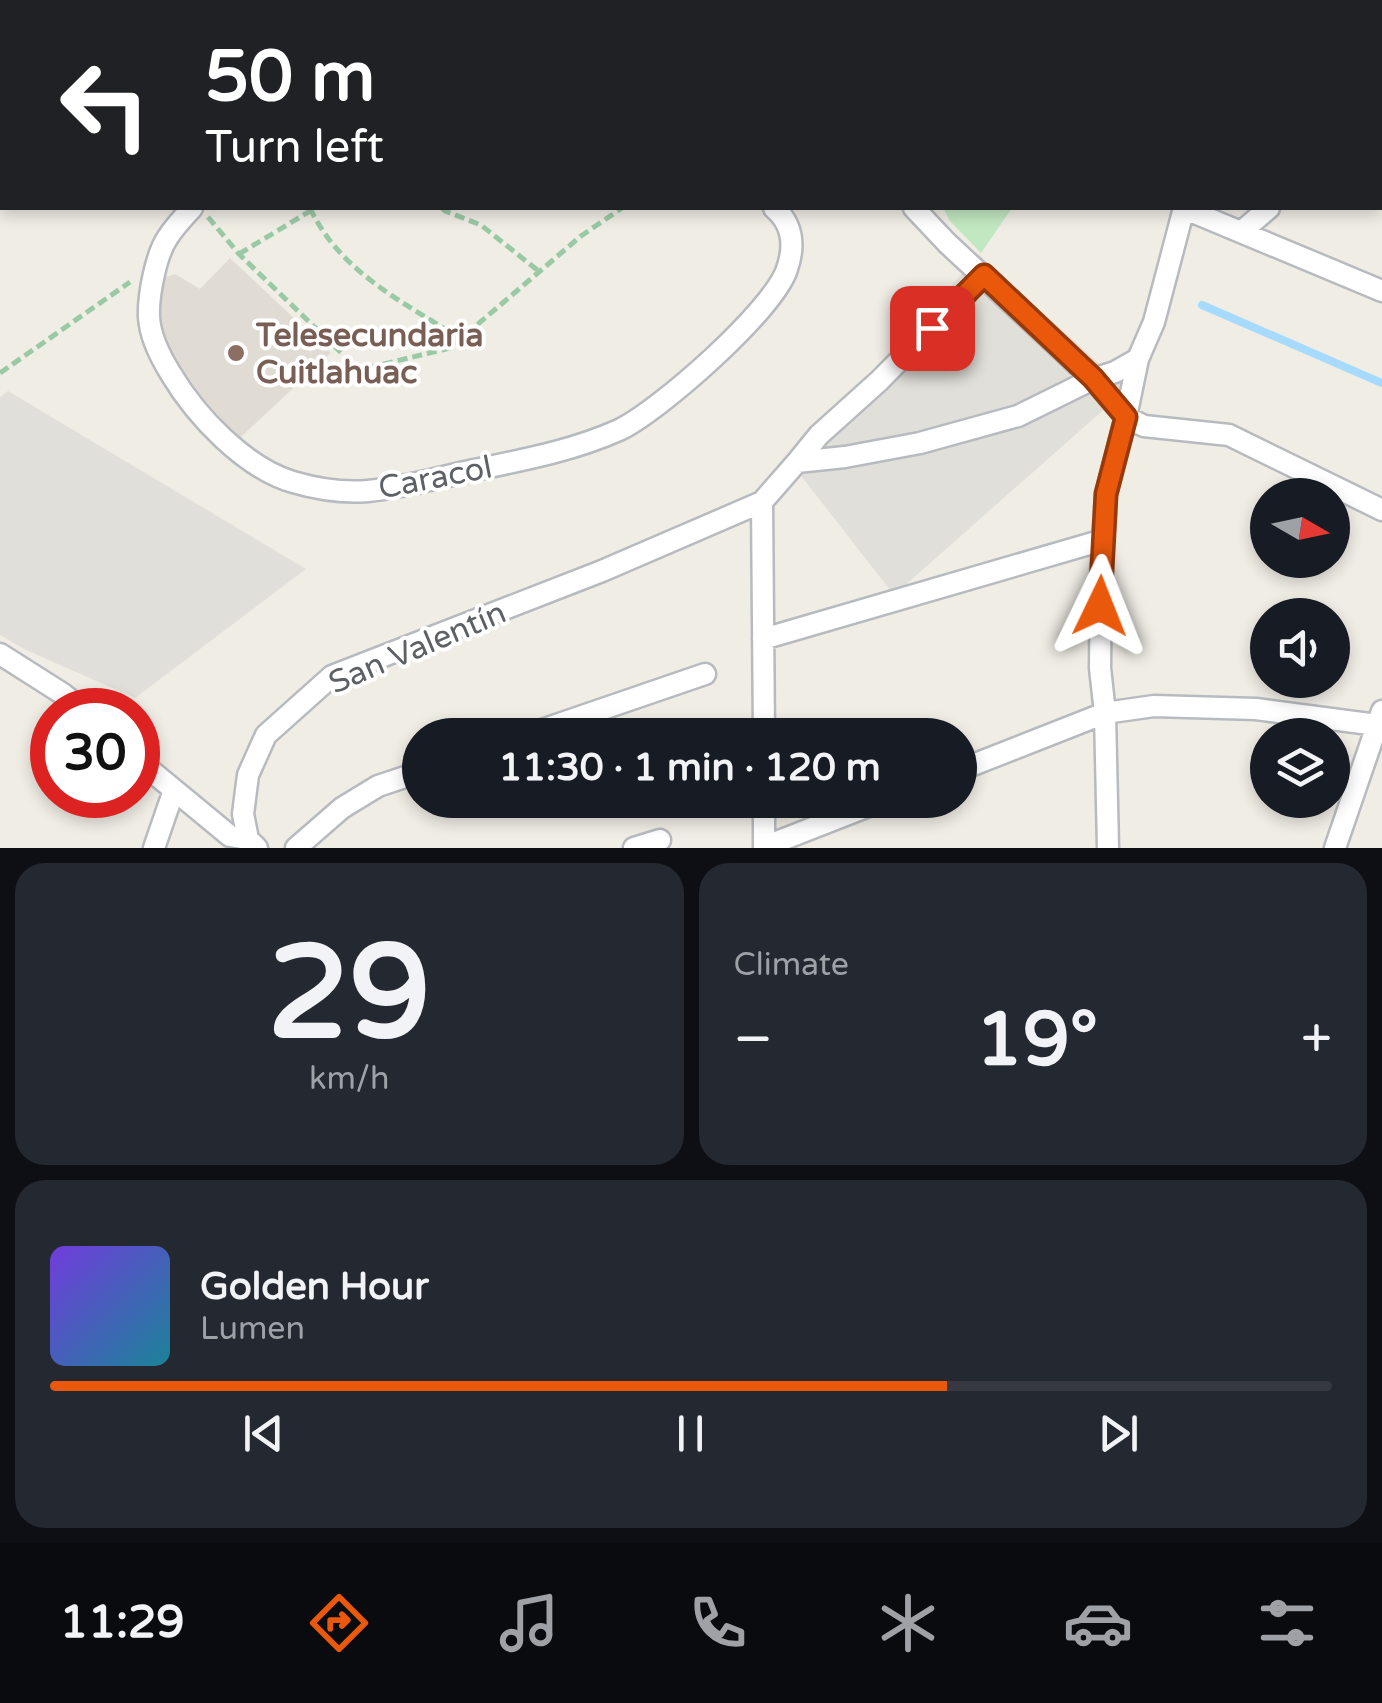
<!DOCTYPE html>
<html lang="en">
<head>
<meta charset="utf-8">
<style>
  :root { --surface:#171b24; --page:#242831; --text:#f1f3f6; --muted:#9ea1a6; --line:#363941; --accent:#ea580c }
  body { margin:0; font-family:"Varela Round",sans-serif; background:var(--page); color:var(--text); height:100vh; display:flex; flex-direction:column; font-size:38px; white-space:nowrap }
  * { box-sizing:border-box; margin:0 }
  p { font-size:32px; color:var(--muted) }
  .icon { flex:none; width:55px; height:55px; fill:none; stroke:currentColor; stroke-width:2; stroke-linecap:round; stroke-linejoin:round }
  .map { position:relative; height:848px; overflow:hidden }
  .panel { display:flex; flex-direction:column; gap:15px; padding:15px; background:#0d0f14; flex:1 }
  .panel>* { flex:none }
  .hud { position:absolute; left:0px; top:0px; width:1382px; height:210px; box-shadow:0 5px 15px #0003; background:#202124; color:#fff; overflow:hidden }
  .needle { width:65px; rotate:99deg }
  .fabs { position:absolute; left:1250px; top:478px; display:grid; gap:20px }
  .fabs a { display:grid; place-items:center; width:100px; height:100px; border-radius:50%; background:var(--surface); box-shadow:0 5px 15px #0003; font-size:50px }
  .speed { position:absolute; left:30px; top:688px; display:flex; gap:20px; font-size:50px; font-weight:700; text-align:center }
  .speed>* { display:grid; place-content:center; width:130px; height:130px; border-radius:50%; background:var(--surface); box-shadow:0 5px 15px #0003; line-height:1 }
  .speed .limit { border:15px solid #d22; background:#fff; color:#111 }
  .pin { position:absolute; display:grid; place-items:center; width:85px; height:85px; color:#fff; margin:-42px; border-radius:20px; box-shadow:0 5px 15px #0006 }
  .me { position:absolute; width:110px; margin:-55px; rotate:2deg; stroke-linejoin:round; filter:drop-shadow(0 0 8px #0008) }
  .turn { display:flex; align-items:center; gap:35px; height:210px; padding:0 40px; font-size:45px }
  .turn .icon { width:130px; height:130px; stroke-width:2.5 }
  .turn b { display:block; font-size:70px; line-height:85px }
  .big { font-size:75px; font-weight:700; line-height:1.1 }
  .panel .tile { flex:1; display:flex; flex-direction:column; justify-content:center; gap:15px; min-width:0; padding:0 35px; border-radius:30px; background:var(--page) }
  .panel .dial { align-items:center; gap:0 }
  .dial b { font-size:130px; line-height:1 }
  .song { display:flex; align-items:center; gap:30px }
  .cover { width:120px; height:120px; border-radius:15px; background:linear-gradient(135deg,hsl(260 70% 55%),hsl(190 70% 35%)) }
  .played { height:10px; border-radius:5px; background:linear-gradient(90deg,var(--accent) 70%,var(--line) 70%) }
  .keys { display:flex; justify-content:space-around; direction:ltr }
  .heat { display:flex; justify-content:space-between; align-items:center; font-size:55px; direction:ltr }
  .panel .tiles { flex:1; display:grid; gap:15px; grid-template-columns:1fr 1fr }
  .tile:last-child { grid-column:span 2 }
  .trip { position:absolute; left:402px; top:718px; width:575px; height:100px; border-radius:50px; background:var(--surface); box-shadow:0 5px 15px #0003; font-weight:700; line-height:100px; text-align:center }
  .dock { display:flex; height:160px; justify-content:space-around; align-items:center; background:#090b0e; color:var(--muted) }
  .dock .icon { width:70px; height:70px }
  .dock .selected { color:var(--accent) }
  .dock b { font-size:45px; color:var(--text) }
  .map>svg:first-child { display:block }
  .industrial { fill:#e1dfd9 }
  .education { fill:#e0dcd3 }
  .green { fill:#c2e8c1 }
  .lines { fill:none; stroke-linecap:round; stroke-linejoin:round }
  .stream { stroke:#a6daff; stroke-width:8 }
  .street-casing { stroke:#b7bbbf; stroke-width:25 }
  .path { stroke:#9ac9a6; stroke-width:5; stroke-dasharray:10 5; stroke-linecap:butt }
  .street { stroke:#fff; stroke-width:20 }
  .route-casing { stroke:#983908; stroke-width:25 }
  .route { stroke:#ea580c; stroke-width:18 }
  .education-dot { fill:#8d6e63; stroke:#fff; stroke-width:4 }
  .labels { text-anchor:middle; stroke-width:8; stroke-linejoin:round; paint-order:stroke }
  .education-label { font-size:32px; font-weight:bold; fill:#785e54; stroke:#fff; text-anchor:start }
  .street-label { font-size:32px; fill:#5d6166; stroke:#fff }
</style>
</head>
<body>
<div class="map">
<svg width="1382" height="848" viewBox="0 0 1382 848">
  <rect width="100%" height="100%" fill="#f0ede5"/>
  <path class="industrial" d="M978,254l149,135 -233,206 -96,-123z
    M8,391l298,178 -171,129 -109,-48 -26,-15v-238z"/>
  <path class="education" d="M230,258l101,95 -90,84 -20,-13 -59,-75 -9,-42 10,-29 12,-4 25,15z"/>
  <path class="green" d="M943,208h69l-31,45 -31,-32z"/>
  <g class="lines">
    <path class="stream" d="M1202,305l180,78"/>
    <g class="street-casing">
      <path id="street" d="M440,0l2,2
        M842,0l4,2
        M626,2l3,-2
        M1380,111l2,-2
        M192,208c-8,9 -17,18 -24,29 -12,17 -20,59 -19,80 1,19 12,41 22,57 25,42 74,94 122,108 24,7 51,11 75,9 33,-3 66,-12 97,-19 52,-11 105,-20 154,-42 39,-18 155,-120 168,-161 8,-23 6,-45 -13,-61
        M914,208l33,35 146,136 33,38 18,9 85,9 153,75
        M1183,208l199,83
        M1241,232l28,-24
        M797,462l22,-27 60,-54 105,-106
        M762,502l2,233
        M763,639l340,-99
        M0,654l63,40 20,16
        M527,735l178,-61
        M138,760l92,76 18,3
        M960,770l145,-57 49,-7 102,3 121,16
        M764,800v48
        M764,847l120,-47
        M154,848l20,-58
        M257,848l-9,-9 -5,-25 5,-39 18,-40 66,-59 270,-105 160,-69 35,-40 48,-5 75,-14 98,-27 75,-37 22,-7 23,-13 16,-37 30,-114
        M296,848l46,-40 36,-22 42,-14
        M634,848l26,-8
        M1108,848l-3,-135 -5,-45 1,-94 5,-80 20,-77 12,-58
        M1335,848l47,-137"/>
    </g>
    <path class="path" d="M257,0l4,2
      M36,2l1,-2
      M223,2l2,-2
      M0,15l2,2
      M0,158h2
      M310,208c30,64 93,94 151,131
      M442,208l3,3 36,14 60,48
      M208,217l31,37 120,116 91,-22 131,-112 41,-28
      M239,254l76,-46
      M0,373l130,-91"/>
    <use href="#street" class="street"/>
  </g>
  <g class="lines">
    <g class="route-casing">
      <path id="route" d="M932,328l52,-53 109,103 33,39 -20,77 -6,112"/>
    </g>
    <use href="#route" class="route"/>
  </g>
  <circle class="education-dot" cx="236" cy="353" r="10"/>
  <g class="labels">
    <g class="education-label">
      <text x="256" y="346">Telesecundaria<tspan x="256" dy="37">Cuitlahuac</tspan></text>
    </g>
    <g class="street-label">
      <text transform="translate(435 477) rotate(-11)" y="11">Caracol</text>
      <text transform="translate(417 647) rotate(-23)" y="11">San Valentín</text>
    </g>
  </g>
</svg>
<div class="fabs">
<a><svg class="needle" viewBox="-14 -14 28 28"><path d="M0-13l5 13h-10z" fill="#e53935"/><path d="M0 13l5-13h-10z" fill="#9ea1a6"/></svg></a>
<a><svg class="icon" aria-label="sound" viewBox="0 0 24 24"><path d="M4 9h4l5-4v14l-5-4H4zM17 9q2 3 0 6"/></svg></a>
<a><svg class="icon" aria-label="layers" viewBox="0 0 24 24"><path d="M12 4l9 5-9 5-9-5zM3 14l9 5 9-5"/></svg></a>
</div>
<div class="speed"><div class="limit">30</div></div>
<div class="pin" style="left:932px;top:328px;background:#d93025"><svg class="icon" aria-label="arrive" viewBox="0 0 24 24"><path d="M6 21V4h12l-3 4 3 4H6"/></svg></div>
<svg class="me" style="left:1100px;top:606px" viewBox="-20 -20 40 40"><path d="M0-17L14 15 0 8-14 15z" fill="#ea580c" stroke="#fff" stroke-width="4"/></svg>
<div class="trip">11:30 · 1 min · 120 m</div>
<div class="hud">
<div class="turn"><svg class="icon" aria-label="left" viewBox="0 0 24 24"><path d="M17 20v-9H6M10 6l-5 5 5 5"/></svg><div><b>50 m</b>Turn left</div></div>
</div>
</div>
<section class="panel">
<div class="tiles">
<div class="tile dial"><b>29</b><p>km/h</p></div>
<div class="tile"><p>Climate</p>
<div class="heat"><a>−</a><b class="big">19°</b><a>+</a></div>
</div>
<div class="tile">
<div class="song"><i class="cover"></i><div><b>Golden Hour</b><p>Lumen</p></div></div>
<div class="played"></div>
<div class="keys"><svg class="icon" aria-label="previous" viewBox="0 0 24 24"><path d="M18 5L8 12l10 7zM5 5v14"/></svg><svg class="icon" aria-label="pause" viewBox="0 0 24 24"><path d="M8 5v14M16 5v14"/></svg><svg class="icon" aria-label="next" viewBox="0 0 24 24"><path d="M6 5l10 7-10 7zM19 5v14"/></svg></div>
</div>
</div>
</section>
<nav class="dock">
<b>11:29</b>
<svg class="icon selected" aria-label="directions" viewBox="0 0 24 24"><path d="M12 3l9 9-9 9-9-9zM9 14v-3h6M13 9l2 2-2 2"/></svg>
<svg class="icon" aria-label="music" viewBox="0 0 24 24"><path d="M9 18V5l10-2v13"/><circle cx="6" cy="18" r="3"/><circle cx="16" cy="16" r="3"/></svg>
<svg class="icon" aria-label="phone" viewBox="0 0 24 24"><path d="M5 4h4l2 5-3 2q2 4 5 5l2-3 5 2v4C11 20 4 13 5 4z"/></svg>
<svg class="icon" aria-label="climate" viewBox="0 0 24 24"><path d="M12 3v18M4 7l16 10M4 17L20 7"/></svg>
<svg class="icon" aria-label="car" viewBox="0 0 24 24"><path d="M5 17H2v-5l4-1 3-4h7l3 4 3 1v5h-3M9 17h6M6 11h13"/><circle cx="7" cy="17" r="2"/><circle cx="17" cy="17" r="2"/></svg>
<svg class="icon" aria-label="filters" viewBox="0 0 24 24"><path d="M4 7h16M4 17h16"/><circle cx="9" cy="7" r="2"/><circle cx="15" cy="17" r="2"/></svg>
</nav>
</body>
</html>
